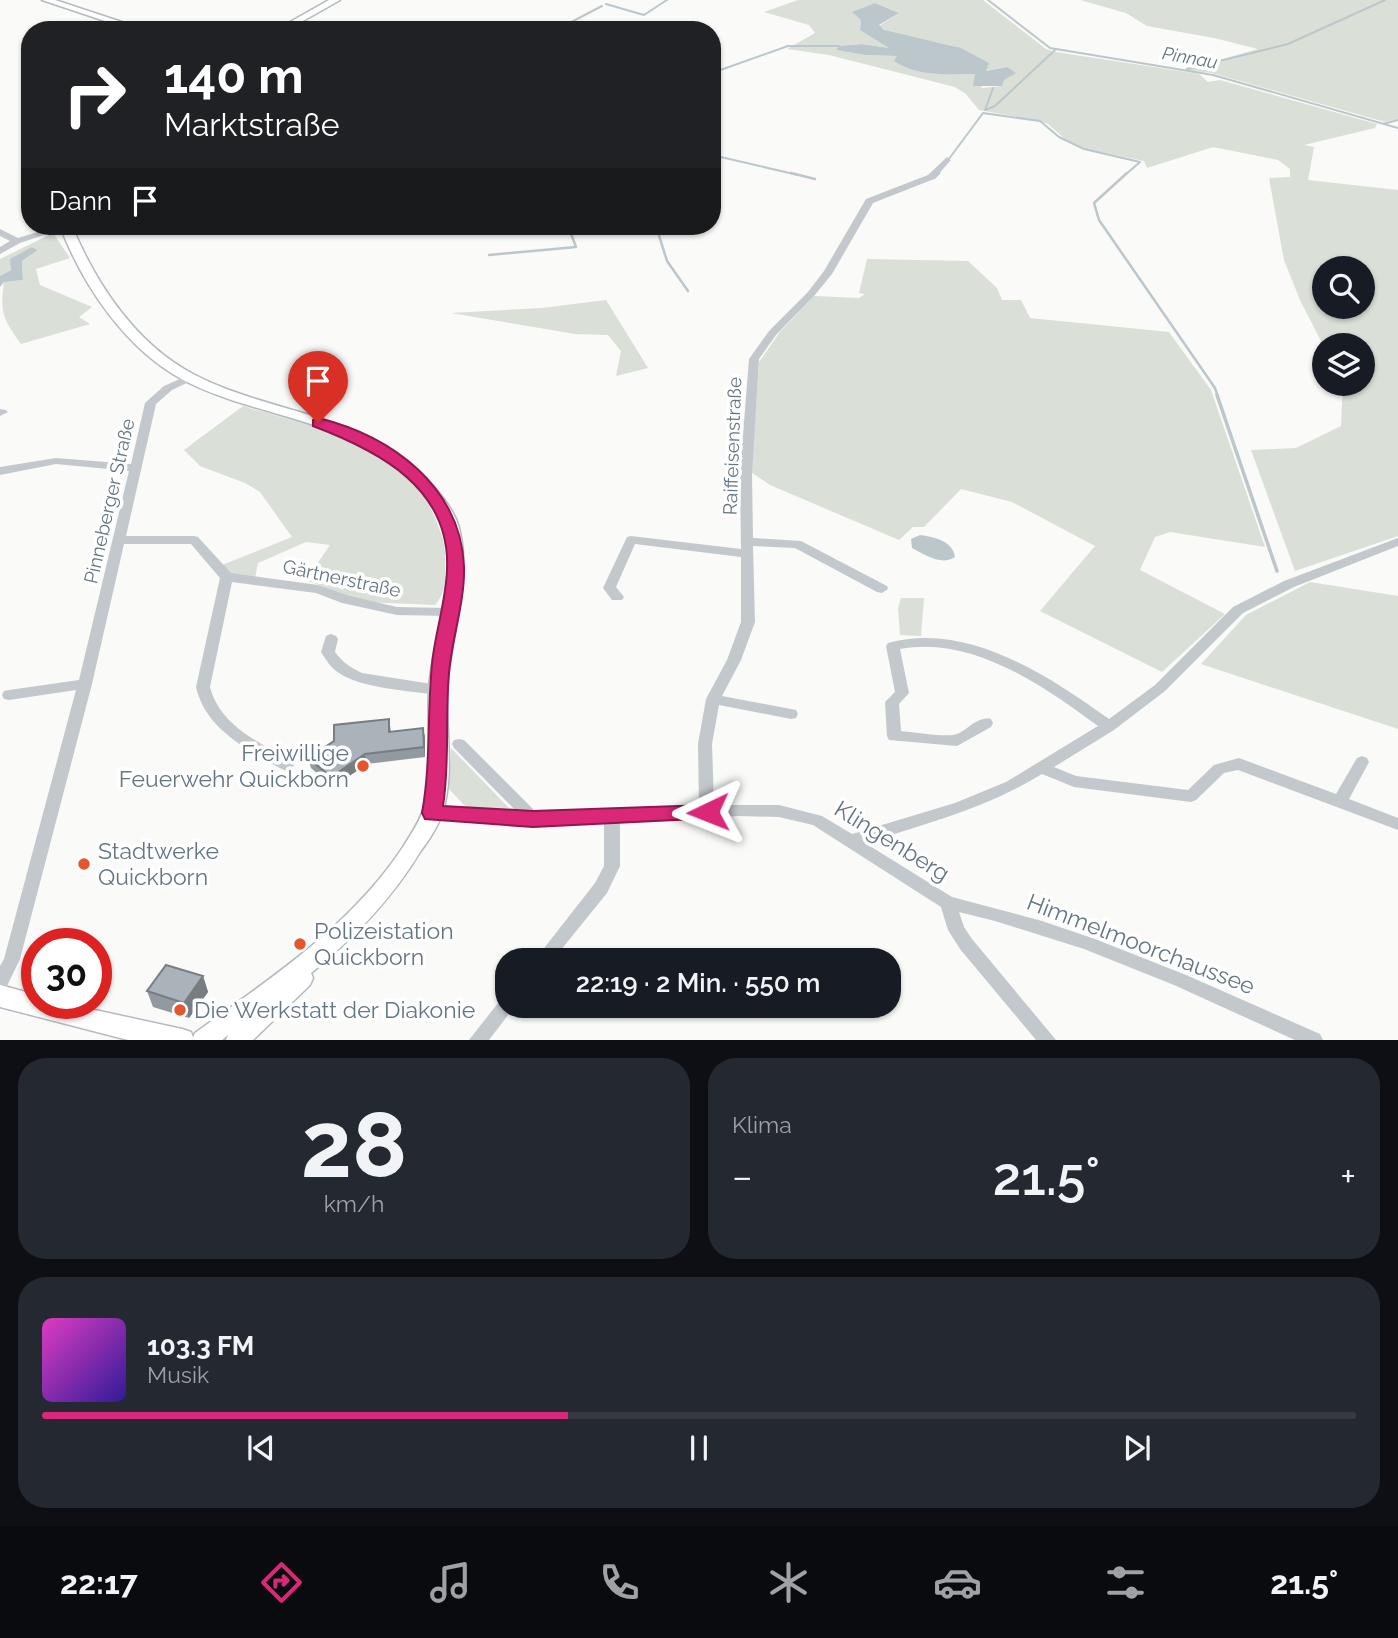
<!DOCTYPE html>
<html lang="de">
<head>
<meta charset="utf-8">
<style>
  :root { --surface:#171b24; --page:#242831; --text:#f1f3f6; --muted:#9ea1a6; --line:#363941; --accent:#db2777 }
  body { margin:0; font-family:Raleway,sans-serif; background:var(--page); color:var(--text); height:100vh; display:flex; flex-direction:column; font-size:26px; white-space:nowrap }
  * { box-sizing:border-box; margin:0 }
  p { font-size:23px; color:var(--muted) }
  .icon { flex:none; width:38px; height:38px; fill:none; stroke:currentColor; stroke-width:2; stroke-linecap:round; stroke-linejoin:round }
  .map { position:relative; height:1040px; overflow:hidden }
  .side { display:flex; flex-direction:column; gap:18px; padding:18px; background:#0d0f14; flex:1 }
  .side>* { flex:none }
  .hud { position:absolute; left:21px; top:21px; width:700px; height:214px; border-radius:28px; box-shadow:0 2px 5px #0004; background:#202124; color:#fff; overflow:hidden }
  .buttons { position:absolute; left:1312px; top:256px; display:grid; gap:14px }
  .buttons a { display:grid; place-items:center; width:63px; height:63px; border-radius:50%; background:var(--surface); box-shadow:0 2px 5px #0004; font-size:35px }
  .speed { position:absolute; left:21px; top:928px; display:flex; gap:14px; font-size:35px; font-weight:700; text-align:center }
  .speed>* { display:grid; place-content:center; width:91px; height:91px; border-radius:50%; background:var(--surface); box-shadow:0 2px 5px #0004; line-height:1 }
  .speed .limit { border:10px solid #d22; background:#fff; color:#111 }
  .pin { position:absolute; display:grid; place-items:center; width:60px; height:60px; color:#fff; margin:-72px -30px; border-radius:50% 50% 50% 0; rotate:-45deg; box-shadow:0 0 7px #0007 }
  .pin .icon { rotate:45deg }
  .me { position:absolute; width:77px; margin:-38px; rotate:268deg; stroke-linejoin:round; filter:drop-shadow(0 0 5px #0008) }
  .turn { display:flex; align-items:center; gap:24px; height:147px; padding:0 28px; font-size:32px }
  .turn .icon { width:91px; height:91px; stroke-width:2.5 }
  .turn b { display:block; font-size:49px; line-height:60px }
  .then { display:flex; align-items:center; height:66px; padding:0 28px; background:#0003; gap:14px; font-size:26px }
  .big { font-size:52px; font-weight:600; line-height:1.1 }
  .side .card { flex:1; display:flex; flex-direction:column; justify-content:center; gap:10px; min-width:0; padding:0 24px; border-radius:28px; background:var(--page) }
  .side .dial { align-items:center; gap:0 }
  .dial b { font-size:91px; line-height:1 }
  .song { display:flex; align-items:center; gap:21px }
  .cover { width:84px; height:84px; border-radius:10px; background:linear-gradient(135deg,hsl(310 70% 55%),hsl(250 70% 35%)) }
  .played { height:7px; border-radius:4px; background:linear-gradient(90deg,var(--accent) 40%,var(--line) 40%) }
  .keys { display:flex; justify-content:space-around; direction:ltr }
  .heat { display:flex; justify-content:space-between; align-items:center; font-size:38px; direction:ltr }
  .side .tiles { flex:1; display:grid; gap:18px; grid-template-columns:1fr 1fr }
  .card:last-child { grid-column:span 2 }
  .trip { position:absolute; left:495px; top:948px; width:406px; height:70px; border-radius:28px; background:var(--surface); box-shadow:0 2px 5px #0004; font-weight:600; line-height:70px; text-align:center }
  .dock { display:flex; height:112px; justify-content:space-around; align-items:center; background:#090b0e; color:var(--muted) }
  .dock .icon { width:49px; height:49px }
  .dock .current { color:var(--accent) }
  .dock b { font-size:32px; color:var(--text) }
  .map>svg:first-child { display:block }
  .green { fill:#dadfd7; fill-rule:evenodd }
  .water { fill:#bbc7cb }
  .lines { fill:none; stroke-linecap:round; stroke-linejoin:round }
  .stream-far2 { stroke:#bbc7cb; stroke-width:2 }
  .stream-far1 { stroke:#bbc7cb; stroke-width:2.5 }
  .stream { stroke:#bbc7cb; stroke-width:3.5 }
  .secondary-casing { stroke:#b3babf; stroke-width:3 }
  .primary-casing { stroke:#b5babe; stroke-width:3 }
  .street { fill:#c3c8cc; fill-rule:evenodd }
  .secondary { fill:#fff; fill-rule:evenodd }
  .primary { fill:#fff; fill-rule:evenodd }
  .wall { fill:#929a9f }
  .shaded-wall { fill:#777d82 }
  .building { fill:#aab3b9; stroke:#777d82; stroke-width:2 }
  .route { fill:#db2777; stroke:#8e194d; stroke-width:2 }
  .poi-dot { fill:#e4572e; stroke:#fff; stroke-width:2.5 }
  .labels { text-anchor:middle; stroke-width:7; stroke-linejoin:round; paint-order:stroke }
  .far-water-label { font-size:18px; font-style:italic; fill:#60757c; stroke:#fff }
  .street-label { font-size:19px; fill:#657683; stroke:#fff }
  .near-poi-label { font-size:23px; fill:#657683; stroke:#fff; text-anchor:start }
  .near-street-label { font-size:23px; fill:#657683; stroke:#fff }
</style>
</head>
<body>
<div class="map">
<svg width="1398" height="1040" viewBox="0 0 1398 1040">
  <rect width="100%" height="100%" fill="#fafaf8"/>
  <path class="green" d="M798,0h185l63,49 10,3 143,22 9,8 12,-2 157,44 -2,4 -71,17 10,2 -6,33 90,10v346l-103,35 -44,-121 45,-2 45,-22 2,-43h20v-38h-38v4l-25,-49 -16,-40 -15,-82 21,-1v-8l-12,-9 -65,-13 -66,21 -3,-7 -58,-12 -21,-10 -17,-15 -8,-3 -61,-11 -13,-16 -11,-7 -126,-32 -42,-6 28,-16 -6,-8 -45,-13zM875,3l24,10 -20,13 5,4c36,17 79,4 101,41l22,-4 -5,19 -20,2 -7,-14c-28,0 -49,0 -76,-10l-1,-8 -33,-1 -29,-5 3,-4 23,-2 27,4 2,-2 -31,-16 1,-10 -8,-8zM1325,268h38v38h-38z
    M1080,0h318v119l-13,3 -173,-49 -28,-3 74,-21 -44,-11 -67,-12 -21,-13z
    M53,233l17,25 -34,11 4,16 52,22 -13,10 11,7 -69,20c-19,-26 -21,-33 -17,-62l19,-2 -1,-19 16,-11 -6,-3 -21,23 -11,6v-17z
    M867,259l101,2 29,27 5,12h19l9,18 139,14 42,58 54,157 -95,-15 -15,5 -15,33 85,44 -63,58 -122,-61 55,-65 -83,-44 -51,-13 -37,38h-11l-14,13 -129,-55 -19,-13 8,-110 21,-30 34,-36 45,2 6,-4 -6,-1z
    M606,300l42,68 -32,8 5,-25 -13,-16 -33,-1 -124,-21 91,-5z
    M243,406c70,22 163,36 192,112 5,13 10,23 10,36 0,19 3,37 -10,51l-72,-3 -57,-22 24,-35 -24,-3 -48,21 -3,15 -24,-4 -9,-9 70,-28 -32,-45 -15,-9 -45,-17 -16,-16z
    M1310,582l88,14v133l-197,-65 45,-49z
    M901,598h23l-3,38 -21,-1 -2,-27z
    M451,748l60,62 -44,-2 -18,-19z"/>
  <path class="water" d="M875,3l24,10 -20,12 5,5 77,18 28,15 -3,8 21,-4 9,6 -12,7 -2,6h-29l2,-12c-28,0 -57,3 -81,-13l3,-5 -32,-1 -29,-5 3,-4 23,-2 27,4 -29,-18 1,-10 -9,-8z
    M32,247l6,3 -16,11 1,19 -19,2 -4,5v-11l11,-6 -1,-11z
    M920,535c14,2 33,6 35,22 -13,9 -30,-2 -43,-9l-1,-9z"/>
  <g class="lines">
    <path class="stream-far2" d="M988,0l62,48 163,27 185,53
      M606,4l38,11 23,-15
      M556,30l46,-24
      M1187,69l101,-25 97,-44
      M712,73l76,-27h51
      M985,110l10,-4 60,-56
      M985,110l8,-22
      M1383,124l15,-4
      M712,155l86,20
      M937,175l46,-62 57,8 19,16 25,12 56,13 -15,13"/>
    <path class="stream-far1" d="M791,173l24,6
      M1127,173l-33,30 5,17 116,168 3,9
      M934,178l5,-5
      M656,226l11,35 21,30
      M489,255l87,-8 -8,-21"/>
    <path class="stream" d="M1217,395l60,176"/>
    <g class="secondary-casing">
      <path id="secondary" d="M42,0h13l91,30h-14z
        M329,0h11l-53,30h-11z
        M60,226h12c24,58 64,118 121,148 80,42 180,39 241,113 11,13 23,28 26,45 12,55 -12,108 -13,163 -1,38 7,78 -4,116 -4,14 -14,29 -23,41 -29,48 -66,86 -109,121l2,5 -3,7 -57,55h-27l2,-5 -6,5h-30l3,-7c76,-55 156,-107 208,-186 8,-13 17,-25 21,-40 9,-38 3,-78 5,-117 3,-54 29,-108 15,-162 -4,-14 -14,-26 -23,-38 -59,-71 -160,-70 -236,-109 -59,-31 -102,-95 -125,-155z"/>
    </g>
    <g class="primary-casing">
      <path id="primary" d="M0,985l37,10v8h26l119,26 9,3 3,8h-66l-128,-33z"/>
    </g>
    <path class="street" d="M947,157l4,3 -17,19 -61,24 -41,71 -18,22 -38,39 -17,24 -7,114 1,65 48,3 86,45 1,3 -6,4 -5,-1 -82,-44 -42,-2 2,76 -14,38 -19,36 69,13 5,1 2,4 -2,4 -5,1 -72,-14 -7,39 2,61h65l43,11 30,18 103,-31 51,-21 92,-56c-55,-40 -126,-91 -198,-77l9,44 -10,11 2,27c12,1 47,7 56,3 11,-4 20,-18 34,-15l2,4 -2,4 -34,19 -68,-6 -2,-4 -2,-34 10,-10 -9,-46 2,-3c79,-22 159,32 221,76l46,-34 78,-78 51,-26 114,-43v8l-104,41 -51,26 -78,78 -51,39 -60,37 22,9 112,14 26,-25 25,-7 97,36 21,-36 5,-2 5,2 2,4 -20,37 49,19v12l-160,-60 -14,3 -28,27 -5,2 -117,-15 -32,-13c-55,34 -116,50 -177,69l87,54 90,24 53,18 91,36 134,59 3,6h-28l-121,-55 -90,-36 -89,-28 -36,-9 5,15 8,12 84,101h-20l-76,-91 -12,-19 -7,-23 -128,-82 -34,-8 -41,-1 -118,5v45l-13,27 -55,68h-18l61,-78 9,-17v-44l-71,3 -101,-6 -5,-2 -3,-4 3,-4 5,-2 85,5 -63,-64 -2,-4 2,-4 5,-1 5,1 73,73 162,-7 -1,-62 8,-45 21,-39 14,-38v-65l-106,-13 -19,43 8,10 -2,3h-10l-9,-12 24,-51 4,-1 110,13 -1,-76 9,-114 20,-28 39,-39 16,-21 42,-72 62,-24z
      M57,226h14l-51,17 -20,11v-7l10,-6 -10,-5v-7l18,9z
      M189,375l4,1 1,2 -1,2 -21,10 -16,14 -30,132h68l4,1 33,36 87,12 32,11 47,11 51,1 7,4 -7,4 -51,-1 -55,-12 -26,-10 -84,-11 -22,105c10,39 50,56 82,74l2,4 -2,4 -5,2c-9,-3 -17,-9 -25,-13 -29,-17 -58,-36 -66,-71l24,-109 -29,-34h-67l-32,140 -72,275 -14,29 -6,2v-24l4,-7 72,-269 -67,10 -5,-1 -2,-4 2,-4 5,-1 70,-10 50,-209 -73,-7 -56,11v-8l56,-9 75,6 14,-61 19,-17z
      M0,409l6,1 2,2 -8,4z
      M331,634l5,2 2,3 -3,13c7,10 16,16 27,21l76,12 5,1 2,4 -2,4 -5,1c-27,-4 -78,-7 -99,-22 -8,-5 -13,-13 -18,-21l5,-16z
      M508,996v10h7l-26,34h-20l33,-42z"/>
    <use href="#secondary" class="secondary"/>
    <use href="#primary" class="primary"/>
  </g>
  <path class="wall" d="M389,719l2,13 32,-4 2,10v19l-58,7 -34,23 -22,-19 -3,-10z
    M203,976l5,16 -19,26 -36,-11 -6,-16z"/>
  <path class="shaded-wall" d="M423,728l2,10v19l-1,-10z
    M365,754l2,10 -34,23 -2,-10z
    M203,976l5,16 -19,26 -5,-15z"/>
  <path class="building" d="M389,719v13l34,-4 1,19 -59,7 -34,23 -23,-19 26,-17v-16z
    M52,934l28,9h-36z
    M166,965l37,11 -19,27 -37,-12z"/>
  <path class="route" d="M318,418c74,18 143,69 146,149 1,34 -12,71 -15,106 -4,44 1,89 -6,133l90,5 175,-6 7,2 3,5 -3,6 -182,9 -108,-8 -3,-6c9,-49 5,-99 10,-149 3,-31 14,-63 15,-94 4,-82 -68,-119 -134,-144v-6z"/>
  <g class="poi-dot">
    <circle cx="363" cy="766" r="7"/>
    <circle cx="84" cy="864" r="7"/>
    <circle cx="300" cy="944" r="7"/>
    <circle cx="180" cy="1010" r="7"/>
  </g>
  <g class="labels">
    <g class="far-water-label">
      <text transform="translate(1190 58) rotate(10)" y="6">Pinnau</text>
    </g>
    <g class="street-label">
      <text transform="translate(732 446) rotate(-88)" y="7">Raiffeisenstraße</text>
      <text transform="translate(109 501) rotate(-77)" y="7">Pinneberger Straße</text>
      <text transform="translate(342 578) rotate(12)" y="7">Gärtnerstraße</text>
    </g>
    <g class="near-poi-label">
      <text x="349" y="761" text-anchor="end">Freiwillige<tspan x="349" dy="26">Feuerwehr Quickborn</tspan></text>
      <text x="98" y="859">Stadtwerke<tspan x="98" dy="26">Quickborn</tspan></text>
      <text x="314" y="939">Polizeistation<tspan x="314" dy="26">Quickborn</tspan></text>
      <text x="194" y="1018">Die Werkstatt der Diakonie</text>
    </g>
    <g class="near-street-label">
      <text transform="translate(892 841) rotate(32)" y="8">Klingenberg</text>
      <text transform="translate(1141 944) rotate(21)" y="8">Himmelmoorchaussee</text>
    </g>
  </g>
</svg>
<div class="buttons">
<a><svg class="icon" aria-label="search" viewBox="0 0 24 24"><circle cx="10" cy="10" r="6"/><path d="M15 15l6 6"/></svg></a>
<a><svg class="icon" aria-label="layers" viewBox="0 0 24 24"><path d="M12 4l9 5-9 5-9-5zM3 14l9 5 9-5"/></svg></a>
</div>
<div class="speed"><div class="limit">30</div></div>
<div class="pin" style="left:318px;top:423px;background:#d93025"><svg class="icon" aria-label="arrive" viewBox="0 0 24 24"><path d="M6 21V4h12l-3 4 3 4H6"/></svg></div>
<svg class="me" style="left:708px;top:812px" viewBox="-20 -20 40 40"><path d="M0-17L14 15 0 8-14 15z" fill="#db2777" stroke="#fff" stroke-width="4"/></svg>
<div class="trip">22:19 · 2 Min. · 550 m</div>
<div class="hud">
<div class="turn"><svg class="icon" aria-label="right" viewBox="0 0 24 24"><path d="M7 20v-9h11M14 6l5 5-5 5"/></svg><div><b>140 m</b>Marktstraße</div></div>
<div class="then">Dann<svg class="icon" aria-label="arrive" viewBox="0 0 24 24"><path d="M6 21V4h12l-3 4 3 4H6"/></svg></div>
</div>
</div>
<section class="side">
<div class="tiles">
<div class="card dial"><b>28</b><p>km/h</p></div>
<div class="card"><p>Klima</p>
<div class="heat"><a>−</a><b class="big">21.5°</b><a>+</a></div>
</div>
<div class="card">
<div class="song"><i class="cover"></i><div><b>103.3 FM</b><p>Musik</p></div></div>
<div class="played"></div>
<div class="keys"><svg class="icon" aria-label="previous" viewBox="0 0 24 24"><path d="M18 5L8 12l10 7zM5 5v14"/></svg><svg class="icon" aria-label="pause" viewBox="0 0 24 24"><path d="M8 5v14M16 5v14"/></svg><svg class="icon" aria-label="next" viewBox="0 0 24 24"><path d="M6 5l10 7-10 7zM19 5v14"/></svg></div>
</div>
</div>
</section>
<nav class="dock">
<b>22:17</b>
<svg class="icon current" aria-label="directions" viewBox="0 0 24 24"><path d="M12 3l9 9-9 9-9-9zM9 14v-3h6M13 9l2 2-2 2"/></svg>
<svg class="icon" aria-label="music" viewBox="0 0 24 24"><path d="M9 18V5l10-2v13"/><circle cx="6" cy="18" r="3"/><circle cx="16" cy="16" r="3"/></svg>
<svg class="icon" aria-label="phone" viewBox="0 0 24 24"><path d="M5 4h4l2 5-3 2q2 4 5 5l2-3 5 2v4C11 20 4 13 5 4z"/></svg>
<svg class="icon" aria-label="climate" viewBox="0 0 24 24"><path d="M12 3v18M4 7l16 10M4 17L20 7"/></svg>
<svg class="icon" aria-label="car" viewBox="0 0 24 24"><path d="M5 17H2v-5l4-1 3-4h7l3 4 3 1v5h-3M9 17h6M6 11h13"/><circle cx="7" cy="17" r="2"/><circle cx="17" cy="17" r="2"/></svg>
<svg class="icon" aria-label="filters" viewBox="0 0 24 24"><path d="M4 7h16M4 17h16"/><circle cx="9" cy="7" r="2"/><circle cx="15" cy="17" r="2"/></svg>
<b>21.5°</b>
</nav>
</body>
</html>
